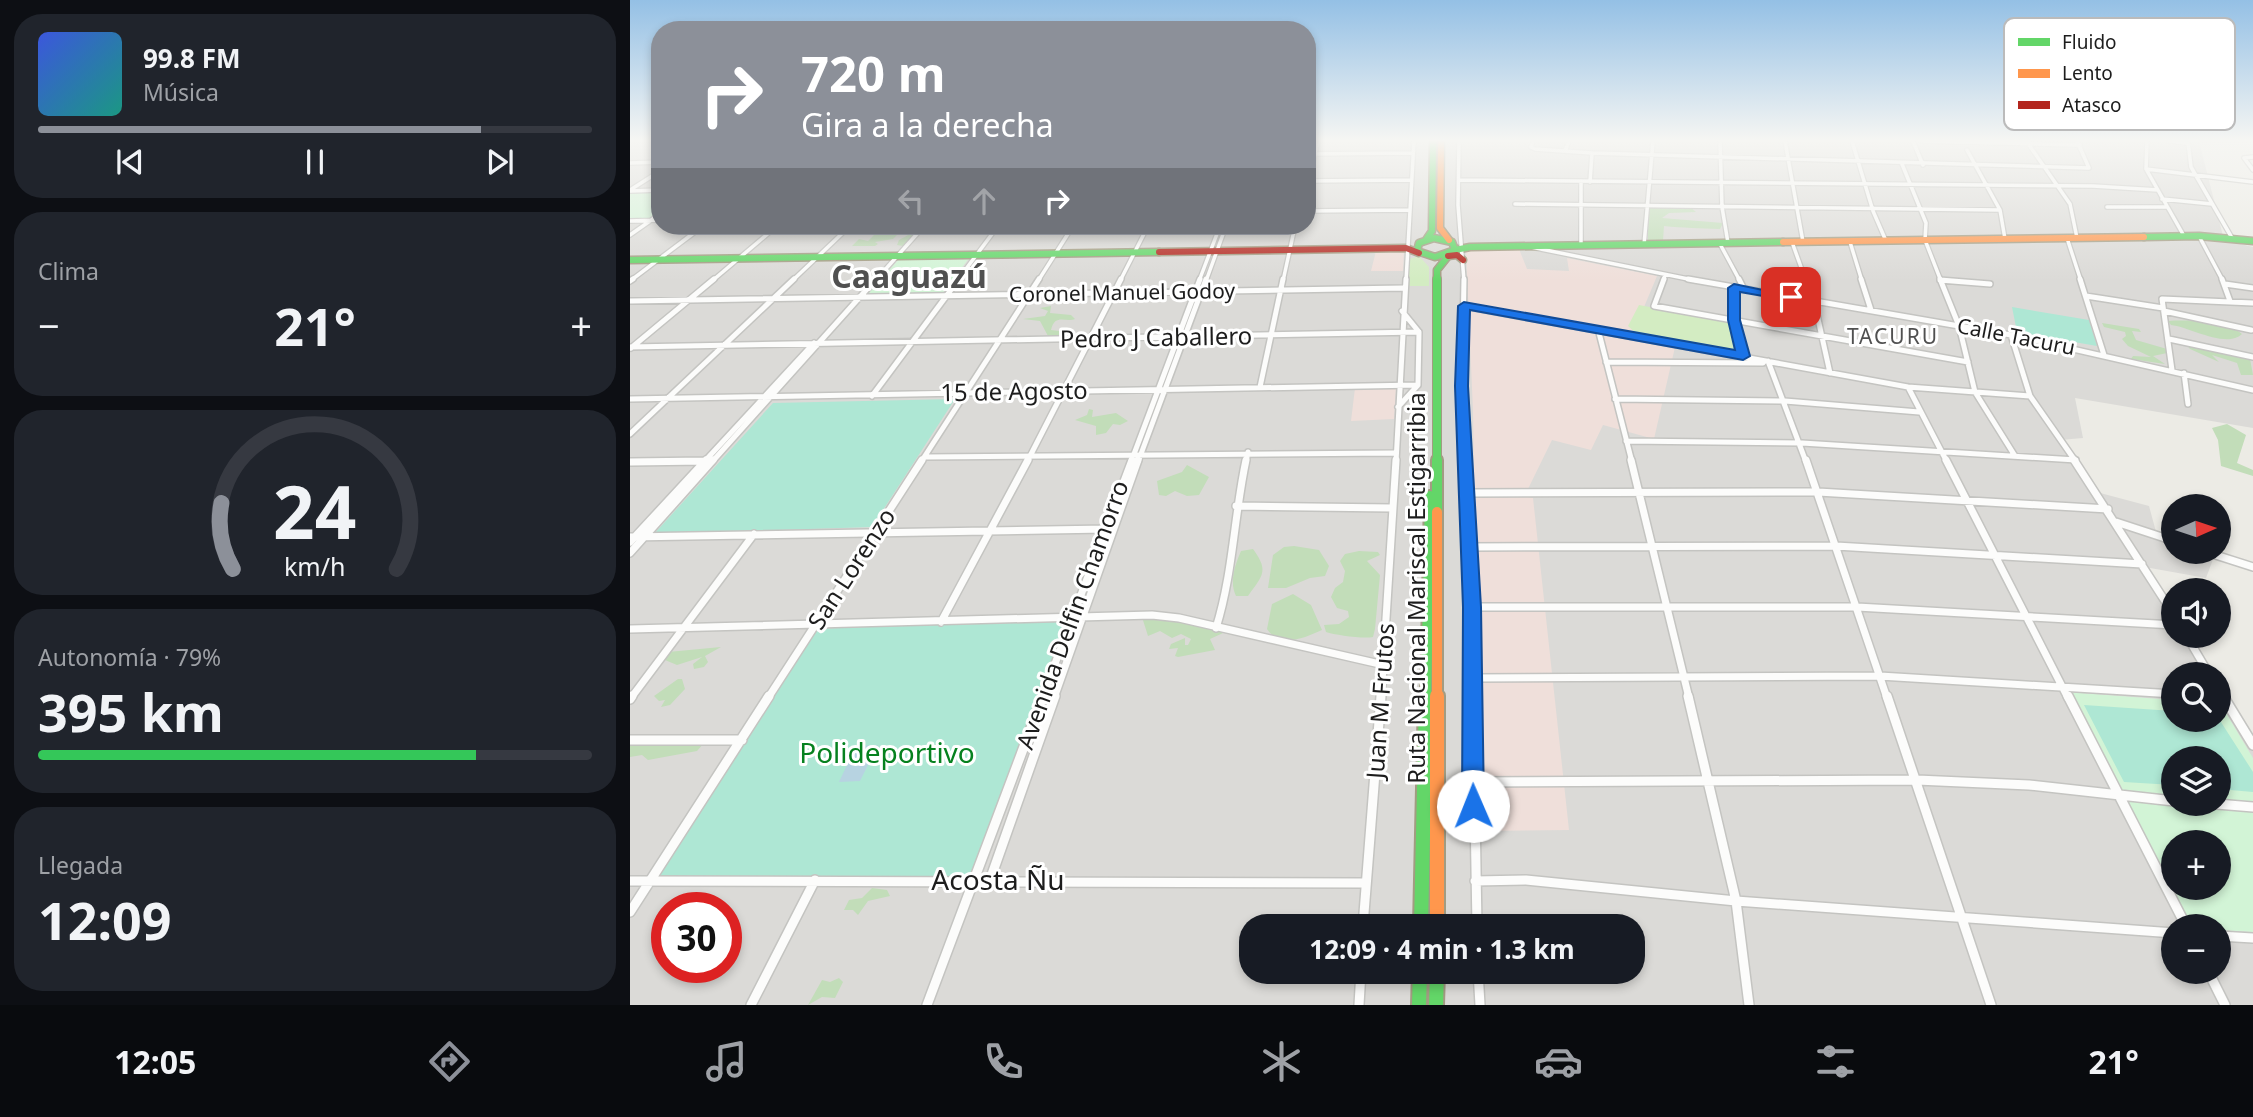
<!DOCTYPE html>
<html lang="es">
<head>
<meta charset="utf-8">
<style>
  :root { --surface:#171b24; --page:#20242c; --text:#f1f3f6; --muted:#9ea1a6; --line:#363941; --accent:#8c9099 }
  body { margin:0; font-family:"Noto Sans",sans-serif; background:var(--page); color:var(--text); height:100vh; display:flex; flex-direction:column; font-size:26px; white-space:nowrap }
  * { box-sizing:border-box; margin:0 }
  p { font-size:23px; color:var(--muted) }
  .icon { flex:none; width:38px; height:38px; fill:none; stroke:currentColor; stroke-width:2; stroke-linecap:round; stroke-linejoin:round }
  .map { position:relative; flex:1; overflow:hidden }
  .details { display:flex; flex-direction:column; gap:14px; padding:14px; background:#0d0f14; width:630px }
  .details>* { flex:none }
  .top-card { position:absolute; left:21px; top:21px; width:665px; height:214px; border-radius:28px; box-shadow:0 4px 10px #0003; background:#8c9099; color:#fff; overflow:hidden }
  .needle { width:46px; rotate:87deg }
  .tools { position:absolute; left:1531px; top:494px; display:grid; gap:14px }
  .tools a { display:grid; place-items:center; width:70px; height:70px; border-radius:50%; background:var(--surface); box-shadow:0 4px 10px #0003; font-size:35px }
  .speed { position:absolute; left:21px; top:892px; display:flex; gap:14px; font-size:35px; font-weight:700; text-align:center }
  .speed>* { display:grid; place-content:center; width:91px; height:91px; border-radius:50%; background:var(--surface); box-shadow:0 4px 10px #0003; line-height:1 }
  .speed .limit { border:10px solid #d22; background:#fff; color:#111 }
  .pin { position:absolute; display:grid; place-items:center; width:60px; height:60px; color:#fff; margin:-30px; border-radius:14px; box-shadow:0 4px 10px #0006 }
  .me { position:absolute; width:77px; margin:-38px; rotate:359deg; stroke-linejoin:round; filter:drop-shadow(0 0 5px #0008) }
  .turn { display:flex; align-items:center; gap:24px; height:147px; padding:0 35px; font-size:32px }
  .turn .icon { width:91px; height:91px; stroke-width:2.5 }
  .turn b { display:block; font-size:49px; line-height:60px }
  .lanes { display:flex; align-items:center; height:66px; padding:0 35px; background:#0003; justify-content:center; gap:35px; direction:ltr }
  .lanes .off { opacity:.35 }
  .big { font-size:52px; font-weight:700; line-height:1.1 }
  .details .card { flex:1; display:flex; flex-direction:column; justify-content:center; gap:10px; min-width:0; padding:0 24px; border-radius:28px; background:var(--page) }
  .details .dial { align-items:center; gap:0 }
  .dial svg { height:182px; overflow:visible; fill:none; stroke:var(--line); stroke-width:7; stroke-linecap:round; text-anchor:middle }
  .dial text { fill:var(--text); stroke:none }
  .song { display:flex; align-items:center; gap:21px }
  .cover { width:84px; height:84px; border-radius:10px; background:linear-gradient(135deg,hsl(230 70% 55%),hsl(170 70% 35%)) }
  .played { height:7px; border-radius:4px; background:linear-gradient(90deg,var(--accent) 80%,var(--line) 80%) }
  .keys { display:flex; justify-content:space-around; direction:ltr }
  .heat { display:flex; justify-content:space-between; align-items:center; font-size:38px; direction:ltr }
  .charge { height:10px; border-radius:5px; background:linear-gradient(90deg,#34c759 79%,var(--line) 0) }
  .trip { position:absolute; left:609px; top:914px; width:406px; height:70px; border-radius:28px; background:var(--surface); box-shadow:0 4px 10px #0003; font-weight:700; line-height:70px; text-align:center }
  .menu { display:flex; height:112px; justify-content:space-around; align-items:center; background:#090b0e; color:var(--muted) }
  .menu .icon { width:49px; height:49px }
  .menu .on { color:var(--accent) }
  .menu b { font-size:32px; color:var(--text) }
  main { display:flex; flex:1; min-height:0 }
  .map>svg:first-child { display:block }
  .residential { fill:#dbdad7; fill-rule:evenodd }
  .commercial { fill:#efdfda }
  .grass { fill:#d3ecc2 }
  .forest { fill:#c2ddb9 }
  .park { fill:#d2f4d6; fill-rule:evenodd }
  .pitch { fill:#aee7d4 }
  .parking { fill:#dadad7 }
  .water { fill:#b7d3e1 }
  .lines { fill:none; stroke-linecap:round; stroke-linejoin:round }
  .street-far3-casing { stroke:#c4c4c1; stroke-width:6 }
  .street-far2-casing { stroke:#c4c4c1; stroke-width:8 }
  .street-far1-casing { stroke:#c4c4c1; stroke-width:10 }
  .street-casing { stroke:#c4c4c1; stroke-width:12 }
  .fast-far3-casing { stroke:#a29c82; stroke-width:9 }
  .fast-far2-casing { stroke:#a29c82; stroke-width:10 }
  .fast-far1-casing { stroke:#a29c82; stroke-width:14 }
  .fast-casing { stroke:#a29c82; stroke-width:18 }
  .slow-far2-casing { stroke:#a29c82; stroke-width:9 }
  .slow-far1-casing { stroke:#a29c82; stroke-width:14 }
  .slow-casing { stroke:#a29c82; stroke-width:18 }
  .jam-casing { stroke:#a29c82; stroke-width:9 }
  .street-far3 { stroke:#fcfcfb; stroke-width:3.5 }
  .street-far2 { stroke:#fcfcfb; stroke-width:5 }
  .street-far1 { stroke:#fcfcfb; stroke-width:7 }
  .street { stroke:#fcfcfb; stroke-width:9 }
  .fast-far3 { stroke:#63d668; stroke-width:6 }
  .fast-far2 { stroke:#63d668; stroke-width:8 }
  .fast-far1 { stroke:#63d668; stroke-width:10 }
  .fast { stroke:#63d668; stroke-width:14 }
  .slow-far2 { stroke:#ff974d; stroke-width:6 }
  .slow-far1 { stroke:#ff974d; stroke-width:10 }
  .slow { stroke:#ff974d; stroke-width:14 }
  .jam { stroke:#b3261e; stroke-width:6 }
  .route { fill:#1a73e8; stroke:#114b97; stroke-width:2 }
  .labels { text-anchor:middle; stroke-width:6; stroke-linejoin:round; paint-order:stroke }
  .far-street-label { font-size:21px; fill:#1d1d1d; stroke:#fff }
  .far-neighbourhood-label { font-size:21px; letter-spacing:2px; fill:#505050; stroke:#fff }
  .street-label { font-size:24px; fill:#1d1d1d; stroke:#fff }
  .near-park-label { font-size:28px; fill:#06811f; stroke:#fff }
  .near-street-label { font-size:28px; fill:#1d1d1d; stroke:#fff }
  .far-town-label { font-size:32px; font-weight:bold; fill:#505050; stroke:#fff }
  .key { fill:#fff; stroke:#bbb; stroke-width:2 }
  .key-label { font-size:19px; fill:#1d1d1d }
</style>
</head>
<body>
<main>
<section class="details">
<div class="card">
<div class="song"><i class="cover"></i><div><b>99.8 FM</b><p>Música</p></div></div>
<div class="played"></div>
<div class="keys"><svg class="icon" aria-label="previous" viewBox="0 0 24 24"><path d="M18 5L8 12l10 7zM5 5v14"/></svg><svg class="icon" aria-label="pause" viewBox="0 0 24 24"><path d="M8 5v14M16 5v14"/></svg><svg class="icon" aria-label="next" viewBox="0 0 24 24"><path d="M6 5l10 7-10 7zM19 5v14"/></svg></div>
</div>
<div class="card"><p>Clima</p>
<div class="heat"><a>−</a><b class="big">21°</b><a>+</a></div>
</div>
<div class="card dial"><svg viewBox="0 0 100 80">
<path d="M14 69A42 42 0 1 1 86 69"/>
<path d="M14 69A42 42 0 0 1 9 40" stroke="#8c9099"/>
<text x="50" y="56" font-size="32" font-weight="700">24</text>
<text x="50" y="72" font-size="11">km/h</text>
</svg></div>
<div class="card"><p>Autonomía · 79%</p><b class="big">395 km</b><div class="charge"></div></div>
<div class="card"><p>Llegada</p><b class="big">12:09</b></div>
</section>
<div class="map">
<svg width="1623" height="1005" viewBox="0 0 1623 1005">
  <rect width="100%" height="100%" fill="#ecebe5"/>
  <path class="residential" d="M0,141h30v85h647v-85h892l25,99 29,7v181l-178,-30 8,40 -23,2 29,50 60,16 9,33 15,4 1,8 41,3 -9,24 -67,-12 34,56 1,13h8l24,39h-32v45h45v-24l34,54v256h-1623zM1544,758h45v45h-45zM1544,842h45v45h-45zM37,908h59v60h-59zM621,926h382v45h-382zM1544,926h45v45h-45z"/>
  <path class="commercial" d="M889,249l8,20 42,2 -2,-13 90,18 -26,62 44,9 -21,92 -51,-14 -12,25 -39,-10 -26,53 1,4 6,1 36,332 -90,1 -6,-420 -7,-161z
    M774,250l-1,21h-32l5,-20z
    M766,387l-2,32 -43,2 4,-33z"/>
  <path class="grass" d="M789,256l10,11v19h-22l2,-27z
    M1009,305l91,17 6,29 -99,-17 -9,-8z"/>
  <path class="forest" d="M1018,206l43,2 5,4 -27,1 -7,5 61,5 -3,6c-20,-1 -37,-1 -56,-3l-1,15 -15,1z
    M265,226h30l-22,20 -6,-1 2,-5 11,-6v-4l-10,2 -7,7 -18,3 3,2 -3,2h-23l7,-7 9,2 10,-10 7,1z
    M421,306l-1,7 21,2 4,4c-9,4 -20,-6 -24,11l17,2 -1,5 -19,-1 -8,-15 -17,-2 22,-3 3,-5 -8,-3z
    M1538,321c20,-1 58,-1 74,13 -16,15 -52,-7 -71,-9z
    M1472,323l37,6 2,3 -9,-1 4,9 31,9v4l-14,3 12,8 -34,-5 2,-3 18,1 -23,-11 -6,-7 4,-3 -1,-4 -21,-5z
    M1556,344l64,15 3,16h-12l-4,-12 -25,-8 7,7 -29,-13z
    M459,409l4,1 -1,7 24,-4 12,8 -8,4 -7,-1 -7,9 -10,2v-9l-21,-6 12,-5z
    M1597,424l19,11 -9,28 16,7v6l-32,-10 -3,-26 -6,-12z
    M557,465l22,12 -10,18 -12,1 -12,-5 -9,5 -7,-1 -2,-14 25,-9z
    M664,546l25,4 10,16 -4,10 -15,2 -24,10h-18l5,-33 11,-8z
    M623,549c16,22 10,26 -5,47h-12c-7,-14 -1,-31 5,-45z
    M729,551l19,1 2,3 -13,6 13,14 -5,54 -2,8c-10,2 -38,-2 -47,-5l-2,-7 15,-1 10,-7 -1,-6 -11,-3 -6,-11 4,-9 8,-6 2,-11 -5,-10 5,-7z
    M663,594l18,11 11,25c-18,8 -42,19 -55,-1l5,-25z
    M512,617l47,5 34,9v2l-13,6 5,11 -37,7 -3,-1 3,-8 -9,1 2,-5 14,-6v7h3l3,-6 -10,-5 -9,4 -12,-7 -12,5z
    M91,647l-16,9 3,6 -4,5 -10,2 -1,-5 9,-7 -25,8 -12,-5 3,-8z
    M48,679h4l3,10 -15,16 -9,2 4,-7 -6,1 -5,-5z
    M0,740l74,3 -7,8 -49,9 -6,-5 -12,2z
    M242,888l15,2 3,6 -22,5 -10,14 -5,-5h-9l5,-10 13,-2z
    M209,978l4,4 -8,16 -13,-1 -14,8 14,-25 8,2z"/>
  <path class="park" d="M30,191v22l-10,6h-20v-27z
    M340,257l-28,37 -75,1 33,-37z
    M1437,692l106,8 1,19h45l1,-16 33,55v174l-34,-2v-4h-28zM1544,758h45v45h-45zM1544,842h45v45h-45z"/>
  <path class="pitch" d="M1382,307l77,13 8,26 -80,-14z
    M325,399l-83,128 -218,7 119,-131z
    M441,619l-96,261 -317,-3 157,-248z
    M1454,705l89,6 1,8h45l34,53v20l-34,-3v-31h-45l-1,27 -49,-3z"/>
  <path class="parking" d="M312,297l-33,45h-86l40,-44z"/>
  <path class="water" d="M248,745l-18,36 -21,1 17,-36z"/>
  <g class="lines">
    <g class="street-far3-casing">
      <path id="street-far3" d="M829,141l-1,64 6,76
        M903,141l-2,6 4,2 57,4 497,15 -12,-27
        M1090,141l2,66 6,36
        M1155,141l18,101
        M1222,141l21,70 13,30
        M1283,141l10,24
        M1293,141l157,4
        M1517,141l-1,28 38,67
        M1540,141l17,2
        M1558,141l3,26 41,71
        M1397,142l43,62 7,34
        M1337,150l33,60 5,29
        M935,151l4,-10
        M677,154l106,-1
        M1623,157l-9,1 9,12
        M0,163l30,-1
        M1272,164l24,59 -1,17 16,41
        M1516,169l107,13
        M829,180l634,6 65,4
        M677,181l104,-1
        M951,181v65
        M960,182l2,-29
        M677,187l11,-46
        M0,190l30,-19
        M0,191l30,-1
        M1532,199l50,5
        M885,204l485,6
        M1477,207h60
        M677,211l102,-1
        M0,221l30,-1
        M0,235l30,-21
        M1569,236l24,45
        M1437,238l14,43
        M1162,242l14,39
        M1220,242l12,39
        M1090,244l20,37
        M1014,245l9,-104
        M901,247l167,34
        M1310,280l9,1
        M0,281l73,-55
        M82,281l65,-55
        M162,281l58,-55
        M245,281l49,-55
        M327,281l41,-55
        M408,281l35,-55
        M490,281l28,-55
        M569,281l21,-55
        M576,281l20,-55
        M653,281l12,-55
        M776,281l8,-140
        M1033,281l2,-6"/>
    </g>
    <g class="street-far2-casing">
      <path id="street-far2" d="M834,279l-2,107 3,76
        M1034,279l-10,27 314,56
        M1058,279l323,56 242,55
        M1109,279l5,10
        M1176,279l8,22 16,72
        M1231,279l10,31
        M1310,279l19,47 16,66 40,64
        M1450,279l24,76
        M1592,279l8,22
        M1310,280l50,4
        M0,281l3,-2
        M1595,284l28,4
        M1104,287v33l9,36
        M1456,296l77,12
        M0,301l773,-13
        M834,306l444,81 122,9
        M1534,311l87,19
        M968,329l34,133
        M1381,335l19,61 46,66
        M1539,339l84,18
        M0,347l789,-15
        M1,348l83,-69
        M1138,361l38,101
        M976,362l157,1
        M1542,370l-10,-71 91,4
        M1554,373l4,31
        M630,387l23,-108
        M1278,387l39,75
        M242,396l87,-117
        M0,399l788,-14
        M985,399l170,2 134,11
        M768,407l20,-22 1,-53 -17,-21
        M0,434l164,-155
        M996,441l176,2 274,17
        M295,457l469,-4
        M2,462l73,-1
        M74,462l110,-119
        M82,462l164,-183
        M291,462l118,-183
        M397,462l94,-183
        M501,462l69,-183
        M508,462l68,-183
        M616,462l2,-10
        M766,462l10,-183"/>
    </g>
    <g class="street-far1-casing">
      <path id="street-far1" d="M835,460l8,238
        M1001,460l58,238
        M1176,460l81,238
        M1316,460l122,238
        M1444,460l100,155
        M0,462l75,-1
        M837,493l351,-1 290,17
        M606,506l156,2
        M1486,522l58,19
        M0,537l477,-8
        M0,542l76,-82
        M838,547l368,-1 306,18
        M1573,551l50,16
        M0,553l83,-93
        M842,607h385l317,18
        M311,622l87,-162
        M586,628c17,-54 18,-112 30,-168
        M0,629l522,-14 27,3 205,47
        M1556,635l23,39
        M842,678l408,-2 294,18
        M1589,690l5,8
        M1,698l123,-164
        M138,698l154,-238
        M412,698l90,-238
        M424,698l84,-238
        M751,698l15,-238"/>
    </g>
    <g class="street-casing">
      <path id="street" d="M843,696l4,230
        M1058,696l48,205 13,104
        M1257,696l104,309
        M1438,696l118,230
        M1593,696l30,49
        M0,699l2,-3
        M0,740h112
        M843,782l444,-2 112,5 145,16
        M1575,803l48,4
        M360,880l65,-184
        M0,881l736,2
        M845,881l51,-1 210,21 438,32
        M0,912l139,-216
        M733,926l18,-230
        M1589,936l34,2
        M848,971l2,34
        M1578,971l17,34
        M121,1005l64,-125
        M297,1005l116,-309
        M729,1005l2,-34"/>
    </g>
    <g class="fast-far3-casing">
      <path id="fast-far3" d="M1514,237l55,-1 54,5
        M804,238l18,4 3,8 -20,7 -18,-6 2,-8z
        M796,240l6,-9 1,-90
        M825,250l15,-3 313,-5
        M0,260l529,-8
        M807,281v-11l12,-15"/>
    </g>
    <g class="fast-far2-casing">
      <path id="fast-far2" d="M807,279v183"/>
    </g>
    <g class="fast-far1-casing">
      <path id="fast-far1" d="M807,460v52
        M796,698l4,-202"/>
    </g>
    <g class="fast-casing">
      <path id="fast" d="M791,926l5,-230
        M789,1005l1,-34
        M806,1005l1,-34"/>
    </g>
    <g class="slow-far2-casing">
      <path id="slow-far2" d="M811,141l-1,87 9,12
        M1153,242l361,-5"/>
    </g>
    <g class="slow-far1-casing">
      <path id="slow-far1" d="M807,512v186"/>
    </g>
    <g class="slow-casing">
      <path id="slow" d="M807,696v230"/>
    </g>
    <g class="jam-casing">
      <path id="jam" d="M529,252l247,-4 13,5
        M818,256l9,-1 6,5"/>
    </g>
    <use href="#street-far3" class="street-far3"/>
    <use href="#street-far2" class="street-far2"/>
    <use href="#street-far1" class="street-far1"/>
    <use href="#street" class="street"/>
    <use href="#fast-far3" class="fast-far3"/>
    <use href="#fast-far2" class="fast-far2"/>
    <use href="#fast-far1" class="fast-far1"/>
    <use href="#fast" class="fast"/>
    <use href="#slow-far2" class="slow-far2"/>
    <use href="#slow-far1" class="slow-far1"/>
    <use href="#slow" class="slow"/>
    <use href="#jam" class="jam"/>
  </g>
  <linearGradient id="sky" x2="0" y2="1"><stop stop-color="#94c0e5"/><stop offset="0.5" stop-color="#f6f6f3"/><stop offset="1" stop-color="#f6f6f3" stop-opacity="0"/></linearGradient>
  <rect width="1623" height="281" fill="url(#sky)"/>
  <path class="route" d="M1104,284l63,13 -6,4 -51,-9v28l10,36 -7,4 -273,-50 -2,76 13,221 3,199 -3,8 -8,3 -7,-3 -4,-8 1,-199 -8,-221 3,-80 6,-4 271,48 -7,-30v-32z"/>
  <g class="labels">
    <g class="far-street-label">
      <text transform="translate(492 293) rotate(-1)" y="7">Coronel Manuel Godoy</text>
      <text transform="translate(1386 337) rotate(11)" y="7">Calle Tacuru</text>
    </g>
    <g class="far-neighbourhood-label">
      <text x="1263" y="344">TACURU</text>
    </g>
    <g class="street-label">
      <text transform="translate(526 338) rotate(-1)" y="8">Pedro J Caballero</text>
      <text transform="translate(384 392) rotate(-1)" y="8">15 de Agosto</text>
      <text transform="translate(222 569) rotate(-57)" y="8">San Lorenzo</text>
      <text transform="translate(787 588) rotate(-90)" y="8">Ruta Nacional Mariscal Estigarribia</text>
      <text transform="translate(443 615) rotate(-70)" y="8">Avenida Delfin Chamorro</text>
      <text transform="translate(751 701) rotate(-86)" y="8">Juan M Frutos</text>
    </g>
    <g class="near-park-label">
      <text x="257" y="763">Polideportivo</text>
    </g>
    <g class="near-street-label">
      <text x="368" y="890">Acosta Ñu</text>
    </g>
    <g class="far-town-label">
      <text x="279" y="288">Caaguazú</text>
    </g>
  </g>
  <rect x="1374" y="18" width="231" height="112" rx="10" class="key"/>
  <rect x="1388" y="38" width="32" height="8" fill="#63d668"/>
  <rect x="1388" y="69" width="32" height="9" fill="#ff974d"/>
  <rect x="1388" y="101" width="32" height="8" fill="#b3261e"/>
  <g class="key-label">
    <text x="1432" y="49">Fluido</text>
    <text x="1432" y="80">Lento</text>
    <text x="1432" y="112">Atasco</text>
  </g>
</svg>
<div class="tools">
<a><svg class="needle" viewBox="-14 -14 28 28"><path d="M0-13l5 13h-10z" fill="#e53935"/><path d="M0 13l5-13h-10z" fill="#9ea1a6"/></svg></a>
<a><svg class="icon" aria-label="sound" viewBox="0 0 24 24"><path d="M4 9h4l5-4v14l-5-4H4zM17 9q2 3 0 6"/></svg></a>
<a><svg class="icon" aria-label="search" viewBox="0 0 24 24"><circle cx="10" cy="10" r="6"/><path d="M15 15l6 6"/></svg></a>
<a><svg class="icon" aria-label="layers" viewBox="0 0 24 24"><path d="M12 4l9 5-9 5-9-5zM3 14l9 5 9-5"/></svg></a>
<a>+</a>
<a>−</a>
</div>
<div class="speed"><div class="limit">30</div></div>
<div class="pin" style="left:1161px;top:297px;background:#d93025"><svg class="icon" aria-label="arrive" viewBox="0 0 24 24"><path d="M6 21V4h12l-3 4 3 4H6"/></svg></div>
<svg class="me" style="left:843px;top:806px" viewBox="-20 -20 40 40"><circle r="19" fill="#fff"/><path d="M0-13L10 11 0 6-10 11z" fill="#1a73e8"/></svg>
<div class="trip">12:09 · 4 min · 1.3 km</div>
<div class="top-card">
<div class="turn"><svg class="icon" aria-label="right" viewBox="0 0 24 24"><path d="M7 20v-9h11M14 6l5 5-5 5"/></svg><div><b>720 m</b>Gira a la derecha</div></div>
<div class="lanes"><svg class="icon off" aria-label="left" viewBox="0 0 24 24"><path d="M17 20v-9H6M10 6l-5 5 5 5"/></svg><svg class="icon off" aria-label="ahead" viewBox="0 0 24 24"><path d="M12 20V5M6 11l6-6 6 6"/></svg><svg class="icon" aria-label="right" viewBox="0 0 24 24"><path d="M7 20v-9h11M14 6l5 5-5 5"/></svg></div>
</div>
</div>
</main>
<nav class="menu">
<b>12:05</b>
<svg class="icon on" aria-label="directions" viewBox="0 0 24 24"><path d="M12 3l9 9-9 9-9-9zM9 14v-3h6M13 9l2 2-2 2"/></svg>
<svg class="icon" aria-label="music" viewBox="0 0 24 24"><path d="M9 18V5l10-2v13"/><circle cx="6" cy="18" r="3"/><circle cx="16" cy="16" r="3"/></svg>
<svg class="icon" aria-label="phone" viewBox="0 0 24 24"><path d="M5 4h4l2 5-3 2q2 4 5 5l2-3 5 2v4C11 20 4 13 5 4z"/></svg>
<svg class="icon" aria-label="climate" viewBox="0 0 24 24"><path d="M12 3v18M4 7l16 10M4 17L20 7"/></svg>
<svg class="icon" aria-label="car" viewBox="0 0 24 24"><path d="M5 17H2v-5l4-1 3-4h7l3 4 3 1v5h-3M9 17h6M6 11h13"/><circle cx="7" cy="17" r="2"/><circle cx="17" cy="17" r="2"/></svg>
<svg class="icon" aria-label="filters" viewBox="0 0 24 24"><path d="M4 7h16M4 17h16"/><circle cx="9" cy="7" r="2"/><circle cx="15" cy="17" r="2"/></svg>
<b>21°</b>
</nav>
</body>
</html>
